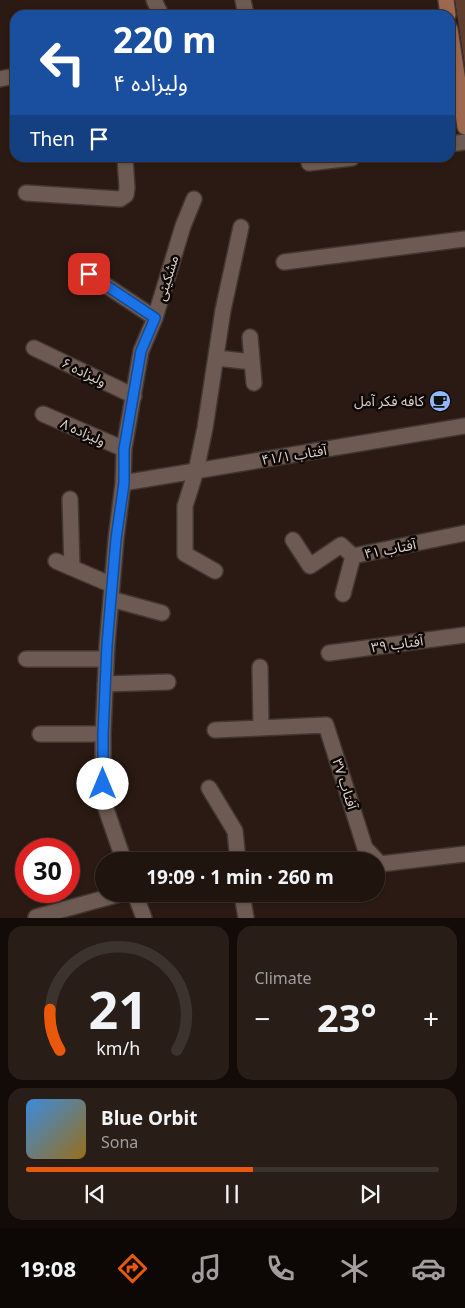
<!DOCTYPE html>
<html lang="en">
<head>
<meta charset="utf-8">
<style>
  :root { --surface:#20140e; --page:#281d17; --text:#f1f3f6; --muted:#a29e9e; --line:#3d332e; --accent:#ea580c }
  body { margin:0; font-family:"Noto Sans","Noto Sans Arabic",sans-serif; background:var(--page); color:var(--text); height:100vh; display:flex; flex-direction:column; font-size:19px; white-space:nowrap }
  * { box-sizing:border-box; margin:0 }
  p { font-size:16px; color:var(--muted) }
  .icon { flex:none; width:28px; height:28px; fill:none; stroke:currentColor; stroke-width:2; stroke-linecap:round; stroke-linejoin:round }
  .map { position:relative; height:918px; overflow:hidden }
  .panel { display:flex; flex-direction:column; gap:8px; padding:8px; background:#120b08; flex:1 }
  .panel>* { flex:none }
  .top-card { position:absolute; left:10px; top:10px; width:445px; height:152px; border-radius:15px; box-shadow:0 1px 4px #0004,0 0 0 1px var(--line); background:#1a4fa0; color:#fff; overflow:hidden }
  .speed { position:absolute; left:15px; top:838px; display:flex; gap:10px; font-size:25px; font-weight:700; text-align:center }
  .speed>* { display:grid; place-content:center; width:65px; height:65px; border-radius:50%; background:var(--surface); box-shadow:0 1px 4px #0004,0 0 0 1px var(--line); line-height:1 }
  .speed .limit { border:8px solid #d22; background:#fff; color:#111 }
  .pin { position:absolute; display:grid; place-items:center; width:42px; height:42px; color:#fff; margin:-21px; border-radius:10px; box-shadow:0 2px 8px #0006 }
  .me { position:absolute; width:55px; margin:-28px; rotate:0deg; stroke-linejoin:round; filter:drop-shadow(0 0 4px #0008) }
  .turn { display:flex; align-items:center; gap:18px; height:105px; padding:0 20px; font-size:22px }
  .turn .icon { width:65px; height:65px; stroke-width:2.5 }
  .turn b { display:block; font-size:35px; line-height:42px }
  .then { display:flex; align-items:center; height:48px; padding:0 20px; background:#0003; gap:10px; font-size:19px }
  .big { font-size:38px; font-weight:700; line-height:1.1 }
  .panel .widget { flex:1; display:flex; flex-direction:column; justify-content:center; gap:8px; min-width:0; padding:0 18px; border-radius:15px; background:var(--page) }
  .panel .dial { align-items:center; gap:0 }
  .dial svg { height:130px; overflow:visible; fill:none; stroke:var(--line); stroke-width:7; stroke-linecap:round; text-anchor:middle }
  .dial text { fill:var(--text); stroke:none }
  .song { display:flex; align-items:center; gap:15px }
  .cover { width:60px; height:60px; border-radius:8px; background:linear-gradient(135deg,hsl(210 70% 55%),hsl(40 70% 35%)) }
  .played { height:5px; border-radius:2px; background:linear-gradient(90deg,var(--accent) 55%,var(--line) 55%) }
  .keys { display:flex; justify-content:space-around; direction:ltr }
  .heat { display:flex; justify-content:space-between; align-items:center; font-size:28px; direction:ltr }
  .panel .tiles { flex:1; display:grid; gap:8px; grid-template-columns:1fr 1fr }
  .widget:last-child { grid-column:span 2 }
  .trip { position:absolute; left:95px; top:852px; width:290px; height:50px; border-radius:25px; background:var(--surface); box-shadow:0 1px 4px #0004,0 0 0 1px var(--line); font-weight:700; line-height:50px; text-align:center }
  .tab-bar { display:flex; height:80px; justify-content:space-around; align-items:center; background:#0d0806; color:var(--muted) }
  .tab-bar .icon { width:35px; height:35px }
  .tab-bar .current { color:var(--accent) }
  .tab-bar b { font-size:22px; color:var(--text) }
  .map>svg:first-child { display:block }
  .green { fill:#5f3d2d }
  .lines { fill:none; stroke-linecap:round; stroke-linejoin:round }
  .minor-casing { stroke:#423632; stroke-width:18 }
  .major-casing { stroke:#423632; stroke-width:18 }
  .minor { stroke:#6d5a52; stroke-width:15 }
  .major { stroke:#9c684f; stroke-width:15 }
  .route-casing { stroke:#114b97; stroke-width:12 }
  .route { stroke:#1a73e8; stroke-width:9 }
  .labels { text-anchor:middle; stroke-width:5; stroke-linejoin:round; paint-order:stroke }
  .street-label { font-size:14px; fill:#dbd0cb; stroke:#0d0705 }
  .poi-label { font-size:14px; fill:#dbd0cb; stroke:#0d0705; text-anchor:end }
</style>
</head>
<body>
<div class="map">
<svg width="465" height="918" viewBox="0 0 465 918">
  <rect width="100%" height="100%" fill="#2a1a13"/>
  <path class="green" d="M455,0h10v66z"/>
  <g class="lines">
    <g class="minor-casing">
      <path id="minor" d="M154,0l7,15
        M243,0l3,15
        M0,79l15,-3
        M450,144l15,-2
        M309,163l43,-5
        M26,193l94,6 6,-4 1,-7 -2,-30
        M284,262l181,-23
        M89,274l66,44
        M250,337l4,46
        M34,348l100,48
        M217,358l35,4
        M43,414l81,35
        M123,483l342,-57
        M70,499l2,69
        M293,540l17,26 31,-21 12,11
        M56,561l56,24
        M215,571l-30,-17v-48l11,-35 9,-43 18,-118 18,-83
        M343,594l10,-38 112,-23
        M111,599l51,14
        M329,653l136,-18
        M26,659h80
        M260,667l1,61
        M105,684l63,-2
        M215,730l111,-5 39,123 15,16 85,-10
        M40,734h63
        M209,788l26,43 3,30
        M124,861l-21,-61v-66l4,-89 9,-106 7,-56 1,-34 17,-98 14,-33 28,-92 11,-27
        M135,894l9,24
        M242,894l4,24
        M36,917l84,-23"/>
    </g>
    <g class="major-casing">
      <path id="major" d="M446,0l2,15
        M450,29l15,98"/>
    </g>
    <use href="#minor" class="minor"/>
    <use href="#major" class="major"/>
  </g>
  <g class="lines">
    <g class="route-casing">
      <path id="route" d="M89,274l66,44 -14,33 -17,98v34l-8,56 -9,106 -4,89v50"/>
    </g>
    <use href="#route" class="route"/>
  </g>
  <defs>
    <g id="cafe-disc" transform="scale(1.125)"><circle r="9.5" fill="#92b7fd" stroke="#0d0705"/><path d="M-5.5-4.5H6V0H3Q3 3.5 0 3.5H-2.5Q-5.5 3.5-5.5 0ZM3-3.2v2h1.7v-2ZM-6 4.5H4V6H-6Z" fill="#111"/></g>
  </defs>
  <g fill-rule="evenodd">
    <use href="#cafe-disc" x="440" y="401"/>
  </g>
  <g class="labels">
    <g class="street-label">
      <text transform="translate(167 278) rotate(-73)" y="5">مشکینی</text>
      <text transform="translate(84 372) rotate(26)" y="5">ولیزاده ۶</text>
      <text transform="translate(83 432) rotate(24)" y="5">ولیزاده ۸</text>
      <text transform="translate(294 455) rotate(-9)" y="5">آفتاب ۴١/١</text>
      <text transform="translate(390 549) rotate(-11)" y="5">آفتاب ۴۱</text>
      <text transform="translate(397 644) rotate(-8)" y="5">آفتاب ۳۹</text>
      <text transform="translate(345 784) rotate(72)" y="5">آفتاب ۳۷</text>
    </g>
    <g class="poi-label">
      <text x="424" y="406">کافه فکر آمل</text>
    </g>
  </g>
</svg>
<div class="speed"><div class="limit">30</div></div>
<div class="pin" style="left:89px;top:274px;background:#d93025"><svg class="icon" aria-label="arrive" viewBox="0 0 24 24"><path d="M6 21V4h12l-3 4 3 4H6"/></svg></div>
<svg class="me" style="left:103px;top:784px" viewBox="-20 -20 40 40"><circle r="19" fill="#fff"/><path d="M0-13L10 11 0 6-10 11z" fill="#1a73e8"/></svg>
<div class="trip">19:09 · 1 min · 260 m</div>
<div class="top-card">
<div class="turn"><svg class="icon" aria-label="left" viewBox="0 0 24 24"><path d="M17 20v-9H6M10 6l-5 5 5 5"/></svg><div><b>220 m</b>ولیزاده ۴</div></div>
<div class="then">Then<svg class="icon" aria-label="arrive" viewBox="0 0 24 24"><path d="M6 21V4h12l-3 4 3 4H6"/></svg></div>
</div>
</div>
<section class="panel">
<div class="tiles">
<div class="widget dial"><svg viewBox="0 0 100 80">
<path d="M14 69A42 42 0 1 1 86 69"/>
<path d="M14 69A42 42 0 0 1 8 44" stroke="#ea580c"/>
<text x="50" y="56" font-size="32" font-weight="700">21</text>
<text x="50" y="72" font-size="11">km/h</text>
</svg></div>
<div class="widget"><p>Climate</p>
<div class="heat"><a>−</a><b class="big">23°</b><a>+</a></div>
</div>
<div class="widget">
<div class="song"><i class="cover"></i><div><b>Blue Orbit</b><p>Sona</p></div></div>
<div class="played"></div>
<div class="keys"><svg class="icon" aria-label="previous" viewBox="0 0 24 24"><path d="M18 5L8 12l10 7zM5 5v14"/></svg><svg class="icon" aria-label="pause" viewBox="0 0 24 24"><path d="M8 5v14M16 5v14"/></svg><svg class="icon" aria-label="next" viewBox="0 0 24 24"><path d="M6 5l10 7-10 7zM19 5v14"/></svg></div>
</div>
</div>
</section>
<nav class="tab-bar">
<b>19:08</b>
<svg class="icon current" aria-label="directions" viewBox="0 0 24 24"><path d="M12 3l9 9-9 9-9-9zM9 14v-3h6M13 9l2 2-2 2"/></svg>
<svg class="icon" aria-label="music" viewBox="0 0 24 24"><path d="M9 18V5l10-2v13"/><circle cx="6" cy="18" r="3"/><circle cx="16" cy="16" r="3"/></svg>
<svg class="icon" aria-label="phone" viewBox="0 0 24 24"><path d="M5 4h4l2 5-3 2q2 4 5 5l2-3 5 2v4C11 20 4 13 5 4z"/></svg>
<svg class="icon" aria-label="climate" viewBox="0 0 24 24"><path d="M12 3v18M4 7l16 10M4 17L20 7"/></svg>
<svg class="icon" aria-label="car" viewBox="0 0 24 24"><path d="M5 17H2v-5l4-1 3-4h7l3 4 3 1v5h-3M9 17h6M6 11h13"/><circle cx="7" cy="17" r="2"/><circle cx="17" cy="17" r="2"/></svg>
</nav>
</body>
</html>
